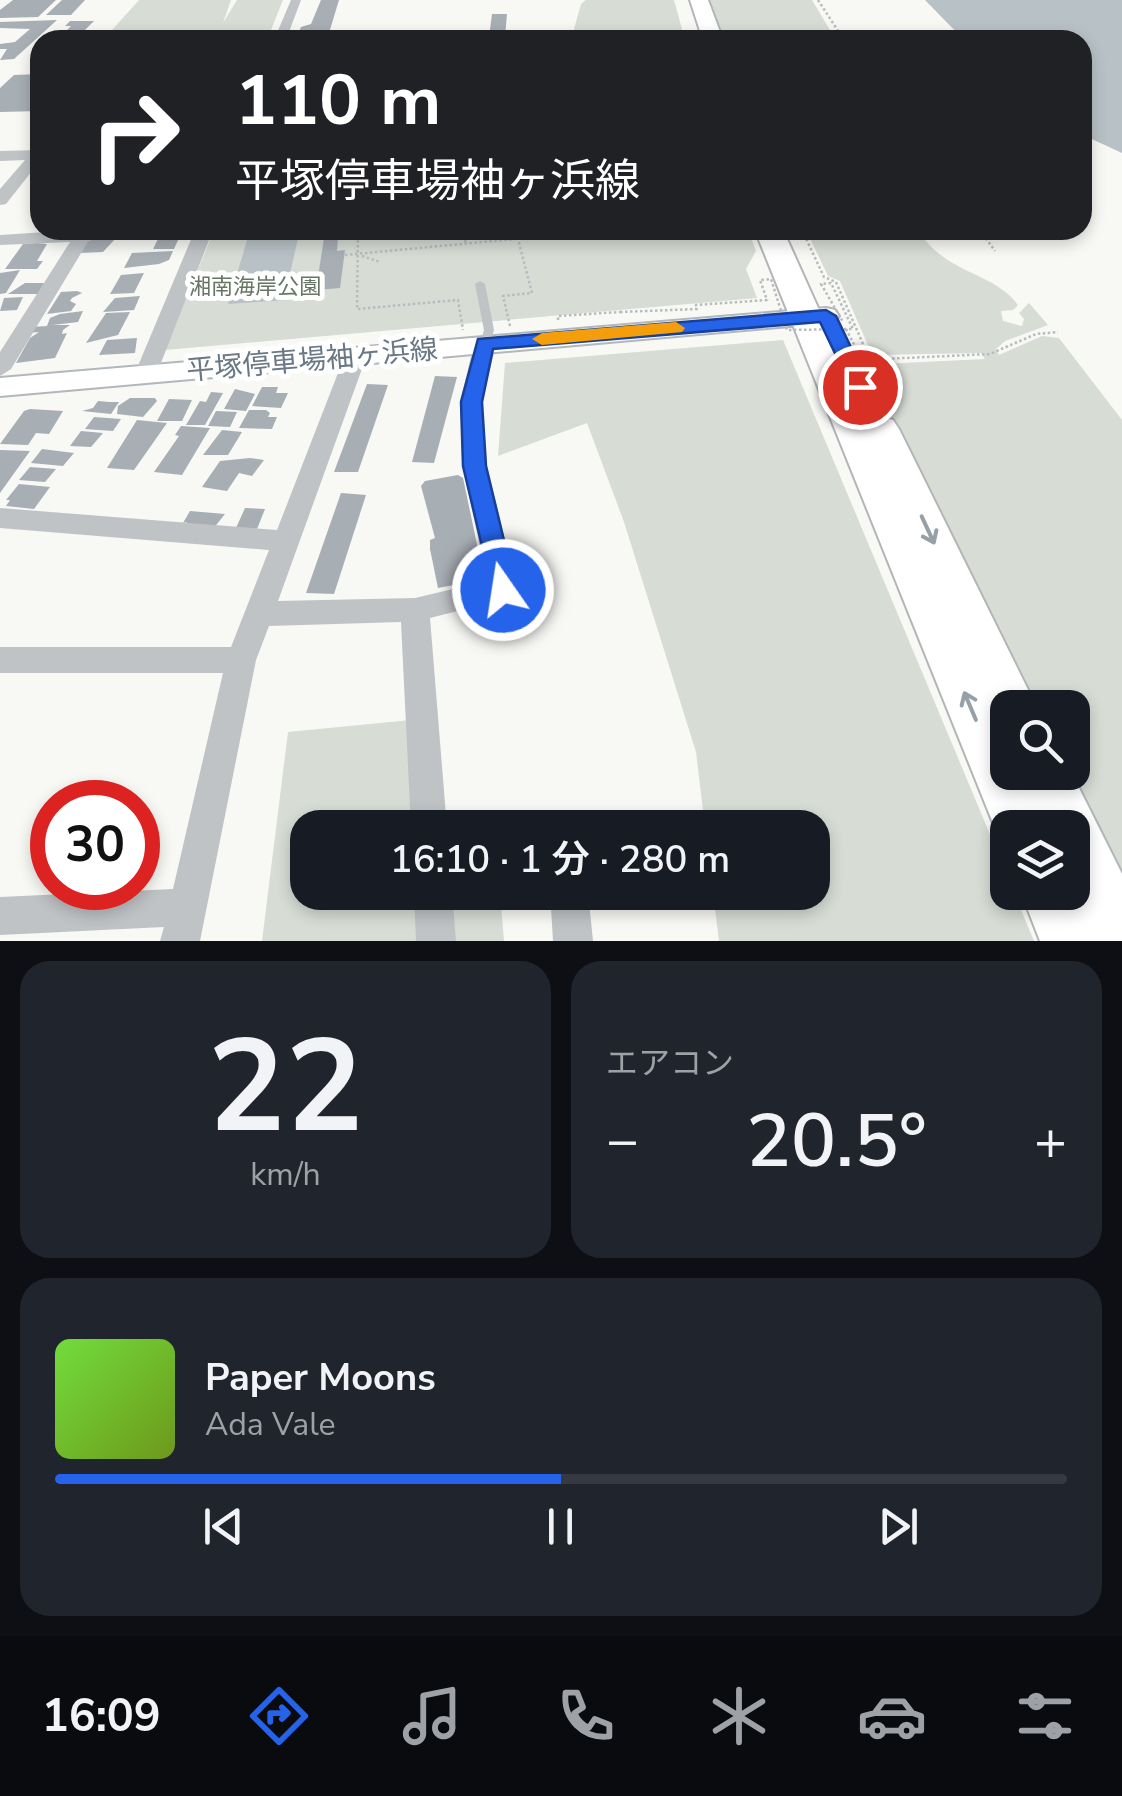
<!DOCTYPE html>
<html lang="ja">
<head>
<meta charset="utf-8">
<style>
  :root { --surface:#171b24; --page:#20242c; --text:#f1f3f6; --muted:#9ea1a6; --line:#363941; --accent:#2563eb }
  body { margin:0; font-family:"Nunito Sans","Noto Sans JP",sans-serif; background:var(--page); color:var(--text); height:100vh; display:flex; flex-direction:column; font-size:38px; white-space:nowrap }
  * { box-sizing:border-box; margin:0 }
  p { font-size:32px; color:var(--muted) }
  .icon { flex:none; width:55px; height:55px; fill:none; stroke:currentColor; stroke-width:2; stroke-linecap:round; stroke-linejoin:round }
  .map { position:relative; height:941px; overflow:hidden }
  .side { display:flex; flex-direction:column; gap:20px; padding:20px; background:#0d0f14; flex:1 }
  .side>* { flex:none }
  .banner { position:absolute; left:30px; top:30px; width:1062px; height:210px; border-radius:30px; box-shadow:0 5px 15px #0003; background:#202124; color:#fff; overflow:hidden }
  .tools { position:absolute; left:990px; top:690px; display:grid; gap:20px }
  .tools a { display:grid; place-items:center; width:100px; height:100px; border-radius:20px; background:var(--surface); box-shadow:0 5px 15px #0003; font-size:50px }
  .speed { position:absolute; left:30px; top:780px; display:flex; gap:20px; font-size:50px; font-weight:700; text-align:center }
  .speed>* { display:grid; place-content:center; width:130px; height:130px; border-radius:50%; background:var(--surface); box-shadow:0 5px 15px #0003; line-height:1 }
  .speed .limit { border:15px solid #d22; background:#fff; color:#111 }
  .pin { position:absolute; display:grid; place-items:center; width:85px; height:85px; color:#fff; margin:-42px; border:5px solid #fff; border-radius:50%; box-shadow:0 2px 10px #0007 }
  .me { position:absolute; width:110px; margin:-55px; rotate:347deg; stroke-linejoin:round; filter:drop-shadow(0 0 8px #0008) }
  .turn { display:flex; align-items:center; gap:35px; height:210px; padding:0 40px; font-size:45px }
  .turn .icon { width:130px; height:130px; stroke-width:2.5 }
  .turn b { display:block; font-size:70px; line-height:85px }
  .big { font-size:75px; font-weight:600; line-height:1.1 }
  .side .tile { flex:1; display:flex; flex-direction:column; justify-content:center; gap:15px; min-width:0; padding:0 35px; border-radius:30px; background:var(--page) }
  .side .dial { align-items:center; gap:0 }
  .dial b { font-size:130px; line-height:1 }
  .song { display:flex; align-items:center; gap:30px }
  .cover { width:120px; height:120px; border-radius:15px; background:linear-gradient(135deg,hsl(100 70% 55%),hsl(80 70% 35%)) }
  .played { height:10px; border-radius:5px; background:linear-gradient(90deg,var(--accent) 50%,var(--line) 50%) }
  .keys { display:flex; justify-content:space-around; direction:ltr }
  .heat { display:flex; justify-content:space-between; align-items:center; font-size:55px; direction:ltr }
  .side .tiles { flex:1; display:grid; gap:20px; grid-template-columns:1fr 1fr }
  .tile:last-child { grid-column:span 2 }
  .trip { position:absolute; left:290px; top:810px; width:540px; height:100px; border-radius:30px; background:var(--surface); box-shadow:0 5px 15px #0003; font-weight:600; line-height:100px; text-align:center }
  .tabs { display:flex; height:160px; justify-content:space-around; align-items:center; background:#090b0e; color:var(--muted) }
  .tabs .icon { width:70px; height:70px }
  .tabs .on { color:var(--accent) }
  .tabs b { font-size:45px; color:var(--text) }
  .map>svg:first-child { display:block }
  .green { fill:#d7dcd5 }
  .water { fill:#b8c2c6 }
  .building { fill:#a7aeb4 }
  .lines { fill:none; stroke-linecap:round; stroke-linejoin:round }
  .secondary-casing { stroke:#b1b7bb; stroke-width:4 }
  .trunk-casing { stroke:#b2b6b9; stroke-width:4 }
  .path { stroke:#b9bcbe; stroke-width:2.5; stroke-dasharray:2.5 2.5; stroke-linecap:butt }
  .service { fill:#bfc3c6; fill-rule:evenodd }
  .minor { fill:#bfc3c6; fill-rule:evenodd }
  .secondary { fill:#fff; fill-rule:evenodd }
  .trunk { fill:#fff; fill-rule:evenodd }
  .path-bridge { stroke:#b9bcbe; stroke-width:2.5; stroke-dasharray:2.5 2.5; stroke-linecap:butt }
  .oneway { stroke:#96a0a9 }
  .route { fill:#2563eb; stroke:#184099; stroke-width:2.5 }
  .slow { fill:#f59e0b }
  .labels { text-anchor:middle; stroke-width:10; stroke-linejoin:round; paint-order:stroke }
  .far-park-label { font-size:22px; fill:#677664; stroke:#fff }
  .street-label { font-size:28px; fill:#697884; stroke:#fff }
</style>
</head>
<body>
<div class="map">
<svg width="1122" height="941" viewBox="0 0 1122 941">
  <rect width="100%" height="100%" fill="#f8f8f5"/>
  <path class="green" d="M139,0h92l-8,23 14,-23h46l-16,40h-164z
    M586,0h88l11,40h-114l10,-36z
    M705,0h107l24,40h-119z
    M214,230h534l8,21 -10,18 11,29 -592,52z
    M806,230h112c28,45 75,41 100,75l-5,5 -12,1 2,10 19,5 2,-7 -5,-6 10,-10 19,22 -43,16 -9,8 3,6 43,-19 17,2 63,82v459l-54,-106 4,-1v-64l-37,-1 -174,-342 124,-6 -4,-6 -106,2 -5,-5 -30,-69 -12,-5z
    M783,340l224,535 1,17 6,1 20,48h-315l-6,-48 99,-1v-64l-107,-1 -9,-75 -72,-230 -37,-99 -89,33 7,-93z
    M411,720l3,107 -106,1v64l108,1 2,48h-156l26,-209z
    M500,893l4,48h-53l-4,-39z"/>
  <path class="water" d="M925,0h197v153l-39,-18 -1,-95h-118z
    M299,234l-15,66 -56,4 20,-67z"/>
  <path class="building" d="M13,0h43l-18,17 -38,1v-8z
    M62,0h23l-14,15h-25z
    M321,0h18l-10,33h8l-2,7h-39l5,-13 10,-3z
    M492,14h15l-2,23h-16z
    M57,20l-43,39 -14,1 7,-11h-7v-5l15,-2 15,-13 -30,-1v-6z
    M70,21h24l-19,19h-18l14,-14h-6z
    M40,74v37l-40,1v-24l14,-13z
    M335,230h12l-1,7h-8l-1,14 8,-1 -5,38 -24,2 8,-52h9z
    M160,235h16l-1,4 4,-1 -5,11h-21z
    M105,238l10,1 -12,13 -24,1 6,-12z
    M37,243l10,1 -10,17h6l-6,8h-32l18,-25z
    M173,251l-4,9 -10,4 -35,4 8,-15z
    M20,270l-14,23 -6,1v-21z
    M144,273l-10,20 -24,1 11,-19z
    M25,283h18l2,1 -6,10h-31z
    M77,291l5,2 -10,5 -2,3 6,3 -5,7 -24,3 14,-22z
    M140,296l-6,14 -31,2 12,-14z
    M23,297l-6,13 -17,1 4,-13z
    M83,311l-5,11 -25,3h17l-7,5 -1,4 5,-1 -12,25 -39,5 14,-25 9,-6 -10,1 3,-6 15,-1 3,-8 10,-4z
    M130,312l-12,23 -32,8 20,-30z
    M137,338l-2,15 -36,2 8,-15z
    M435,376l22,1 -23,86 -22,-1z
    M367,384l21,1 -30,87h-24z
    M262,387h16l-2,6h12l-7,15 -29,-2z
    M235,389l20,5 -9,17 -22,-2z
    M211,392l12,1 -18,32h-19l14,-24 6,1z
    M130,398h25l2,3 -14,16 -26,-3 1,-8z
    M169,399l23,1 -10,21h-25z
    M98,401l11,1h10l-8,12 -29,-3 11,-3z
    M30,409l33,2 -14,23 -13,-1 -8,12 -28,-1 24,-33z
    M249,410h17l4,3 -2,4h9l-5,12 -33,-1z
    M216,411l21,1 -7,15 -22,-1z
    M94,417l27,2 -8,12 -28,-2z
    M137,420l30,3 -33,47 -27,-2z
    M181,426l29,2 -28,47 -28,-3 25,-36 -4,-1z
    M222,430l20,2 -14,23h-25z
    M81,431l22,2 -12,14 -21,-1z
    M42,449l32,4 -11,13 -32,-3z
    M0,450l30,1 -30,42z
    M250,458l14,2 -12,16 -13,-3 -12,18 -25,-4 18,-26z
    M30,467l26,2 -11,13 -26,-2z
    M458,475l5,3 20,95 -8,8 -37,7 -8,-39v-9l5,-2 -14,-52 4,-5z
    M19,484l31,3 -16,22 -28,-3 4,-6h-4z
    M341,493l25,2 -32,99 -28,-1z
    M245,508l20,1 -8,20 -21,-1z
    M190,511l35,3 -12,15 -28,-2 2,-5 -4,1z"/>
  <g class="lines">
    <g class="secondary-casing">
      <path id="secondary" d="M826,308l9,2 4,6 -4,6 -835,74v-18z"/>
    </g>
    <g class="trunk-casing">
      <path id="trunk" d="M690,0h18l15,40h-20z
        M755,230h28l85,189 12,-3 13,4 6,9 138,279h-29v64h63l51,102v67h-82l-19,-49h51v-64h-64v22l-5,-2z"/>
    </g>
    <path class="path" d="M818,0l26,40
      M358,230l-1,79 101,-9 5,30
      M463,230l3,14
      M802,230l22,47 12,5 34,78
      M980,230l15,21
      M345,255l180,-17 7,-8
      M362,256l18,6
      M558,320v-4l62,-4
      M510,326l-7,-30 29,-3 -14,-54
      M846,329l16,31 128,-6 46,-20 22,-2"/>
    <path class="service" d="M480,281l5,3 9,46 -4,14 -5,3 -5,-3 4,-14 -9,-46z"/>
    <path class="minor" d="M291,0h10l-15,40h-12z
      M40,150v11l-34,43 -6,1v-16l25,-29 -25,1v-10z
      M77,230h113l-9,5 -92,5 -78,129 -11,7v-24l70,-110 -70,3v-10z
      M195,230h18l-56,143 -11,7 -8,-2 -3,-5z
      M485,338l11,6 -14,58 5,64 30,123 -4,8 -83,21 17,210h-36l-10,-206 -132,4 -13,34 -56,281h-40l4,-14 -164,8v-38l173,-8 50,-216h-223v-26h231l38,-97 -269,-22v-20l277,22 68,-175 11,-7 11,7 -89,246 137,-3 72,-17 -24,-115 -3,-64 14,-58z
      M414,892h38l4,49h-40z
      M550,892h38l5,49h-40z"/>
    <use href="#secondary" class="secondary"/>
    <use href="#trunk" class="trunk"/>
    <path class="path-bridge" d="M620,312l77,-3 -1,-4 71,-5 -7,-20 11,-1 16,51 66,-1 -22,-46 -10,1 22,38"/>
  </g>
  <defs><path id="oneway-shaft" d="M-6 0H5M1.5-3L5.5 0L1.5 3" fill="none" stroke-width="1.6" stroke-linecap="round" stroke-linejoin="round" transform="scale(2.5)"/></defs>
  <g class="oneway">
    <use href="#oneway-shaft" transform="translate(928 530) rotate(65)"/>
    <use href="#oneway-shaft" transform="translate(970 706) rotate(-113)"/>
  </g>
  <path class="route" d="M826,310l10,6 34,71 -3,4h-14l-33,-69 -327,27 -11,53 4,64 30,124 -4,7 -9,3 -9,-3 -31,-131 -2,-64 17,-63z"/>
  <path class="slow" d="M676,322l9,6 -3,4 -140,13 -10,-6 10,-6z"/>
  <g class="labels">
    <g class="far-park-label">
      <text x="255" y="294">湘南海岸公園</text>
    </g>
    <g class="street-label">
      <text transform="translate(312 359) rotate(-5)" y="10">平塚停車場袖ヶ浜線</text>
    </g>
  </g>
</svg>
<div class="tools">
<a><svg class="icon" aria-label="search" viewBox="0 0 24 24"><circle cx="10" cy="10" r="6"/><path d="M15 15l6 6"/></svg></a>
<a><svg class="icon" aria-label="layers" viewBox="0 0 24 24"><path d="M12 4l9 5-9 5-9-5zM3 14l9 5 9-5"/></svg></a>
</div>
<div class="speed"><div class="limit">30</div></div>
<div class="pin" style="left:860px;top:387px;background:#d93025"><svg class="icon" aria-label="arrive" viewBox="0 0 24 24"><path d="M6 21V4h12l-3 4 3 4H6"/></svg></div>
<svg class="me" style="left:503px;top:590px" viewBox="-20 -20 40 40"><circle r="17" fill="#2563eb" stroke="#fff" stroke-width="3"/><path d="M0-11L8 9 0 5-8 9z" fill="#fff"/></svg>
<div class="trip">16:10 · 1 分 · 280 m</div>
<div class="banner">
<div class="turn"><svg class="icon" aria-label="right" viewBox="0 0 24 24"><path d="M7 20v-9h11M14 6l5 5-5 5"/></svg><div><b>110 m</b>平塚停車場袖ヶ浜線</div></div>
</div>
</div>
<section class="side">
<div class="tiles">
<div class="tile dial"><b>22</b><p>km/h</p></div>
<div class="tile"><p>エアコン</p>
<div class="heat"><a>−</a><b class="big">20.5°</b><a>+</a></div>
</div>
<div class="tile">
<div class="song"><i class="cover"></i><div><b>Paper Moons</b><p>Ada Vale</p></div></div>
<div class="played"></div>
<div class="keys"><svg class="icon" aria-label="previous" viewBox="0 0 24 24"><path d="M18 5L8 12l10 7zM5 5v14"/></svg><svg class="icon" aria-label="pause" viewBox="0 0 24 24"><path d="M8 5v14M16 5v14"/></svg><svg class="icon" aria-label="next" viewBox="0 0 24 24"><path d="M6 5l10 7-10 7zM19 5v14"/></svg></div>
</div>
</div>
</section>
<nav class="tabs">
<b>16:09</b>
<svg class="icon on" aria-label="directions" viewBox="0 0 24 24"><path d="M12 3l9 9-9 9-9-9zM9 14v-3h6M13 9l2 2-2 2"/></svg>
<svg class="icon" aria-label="music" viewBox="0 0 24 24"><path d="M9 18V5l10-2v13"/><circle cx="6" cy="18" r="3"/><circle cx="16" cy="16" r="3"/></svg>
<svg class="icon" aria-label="phone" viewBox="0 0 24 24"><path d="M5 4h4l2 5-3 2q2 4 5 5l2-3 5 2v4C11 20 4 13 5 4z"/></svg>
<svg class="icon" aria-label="climate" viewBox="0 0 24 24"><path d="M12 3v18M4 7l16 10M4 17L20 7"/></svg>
<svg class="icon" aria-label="car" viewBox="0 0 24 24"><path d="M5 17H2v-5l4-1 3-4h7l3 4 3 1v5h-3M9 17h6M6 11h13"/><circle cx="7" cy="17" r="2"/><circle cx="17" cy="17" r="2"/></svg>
<svg class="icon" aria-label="filters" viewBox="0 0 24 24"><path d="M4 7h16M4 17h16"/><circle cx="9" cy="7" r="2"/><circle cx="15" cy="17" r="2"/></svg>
</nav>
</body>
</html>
